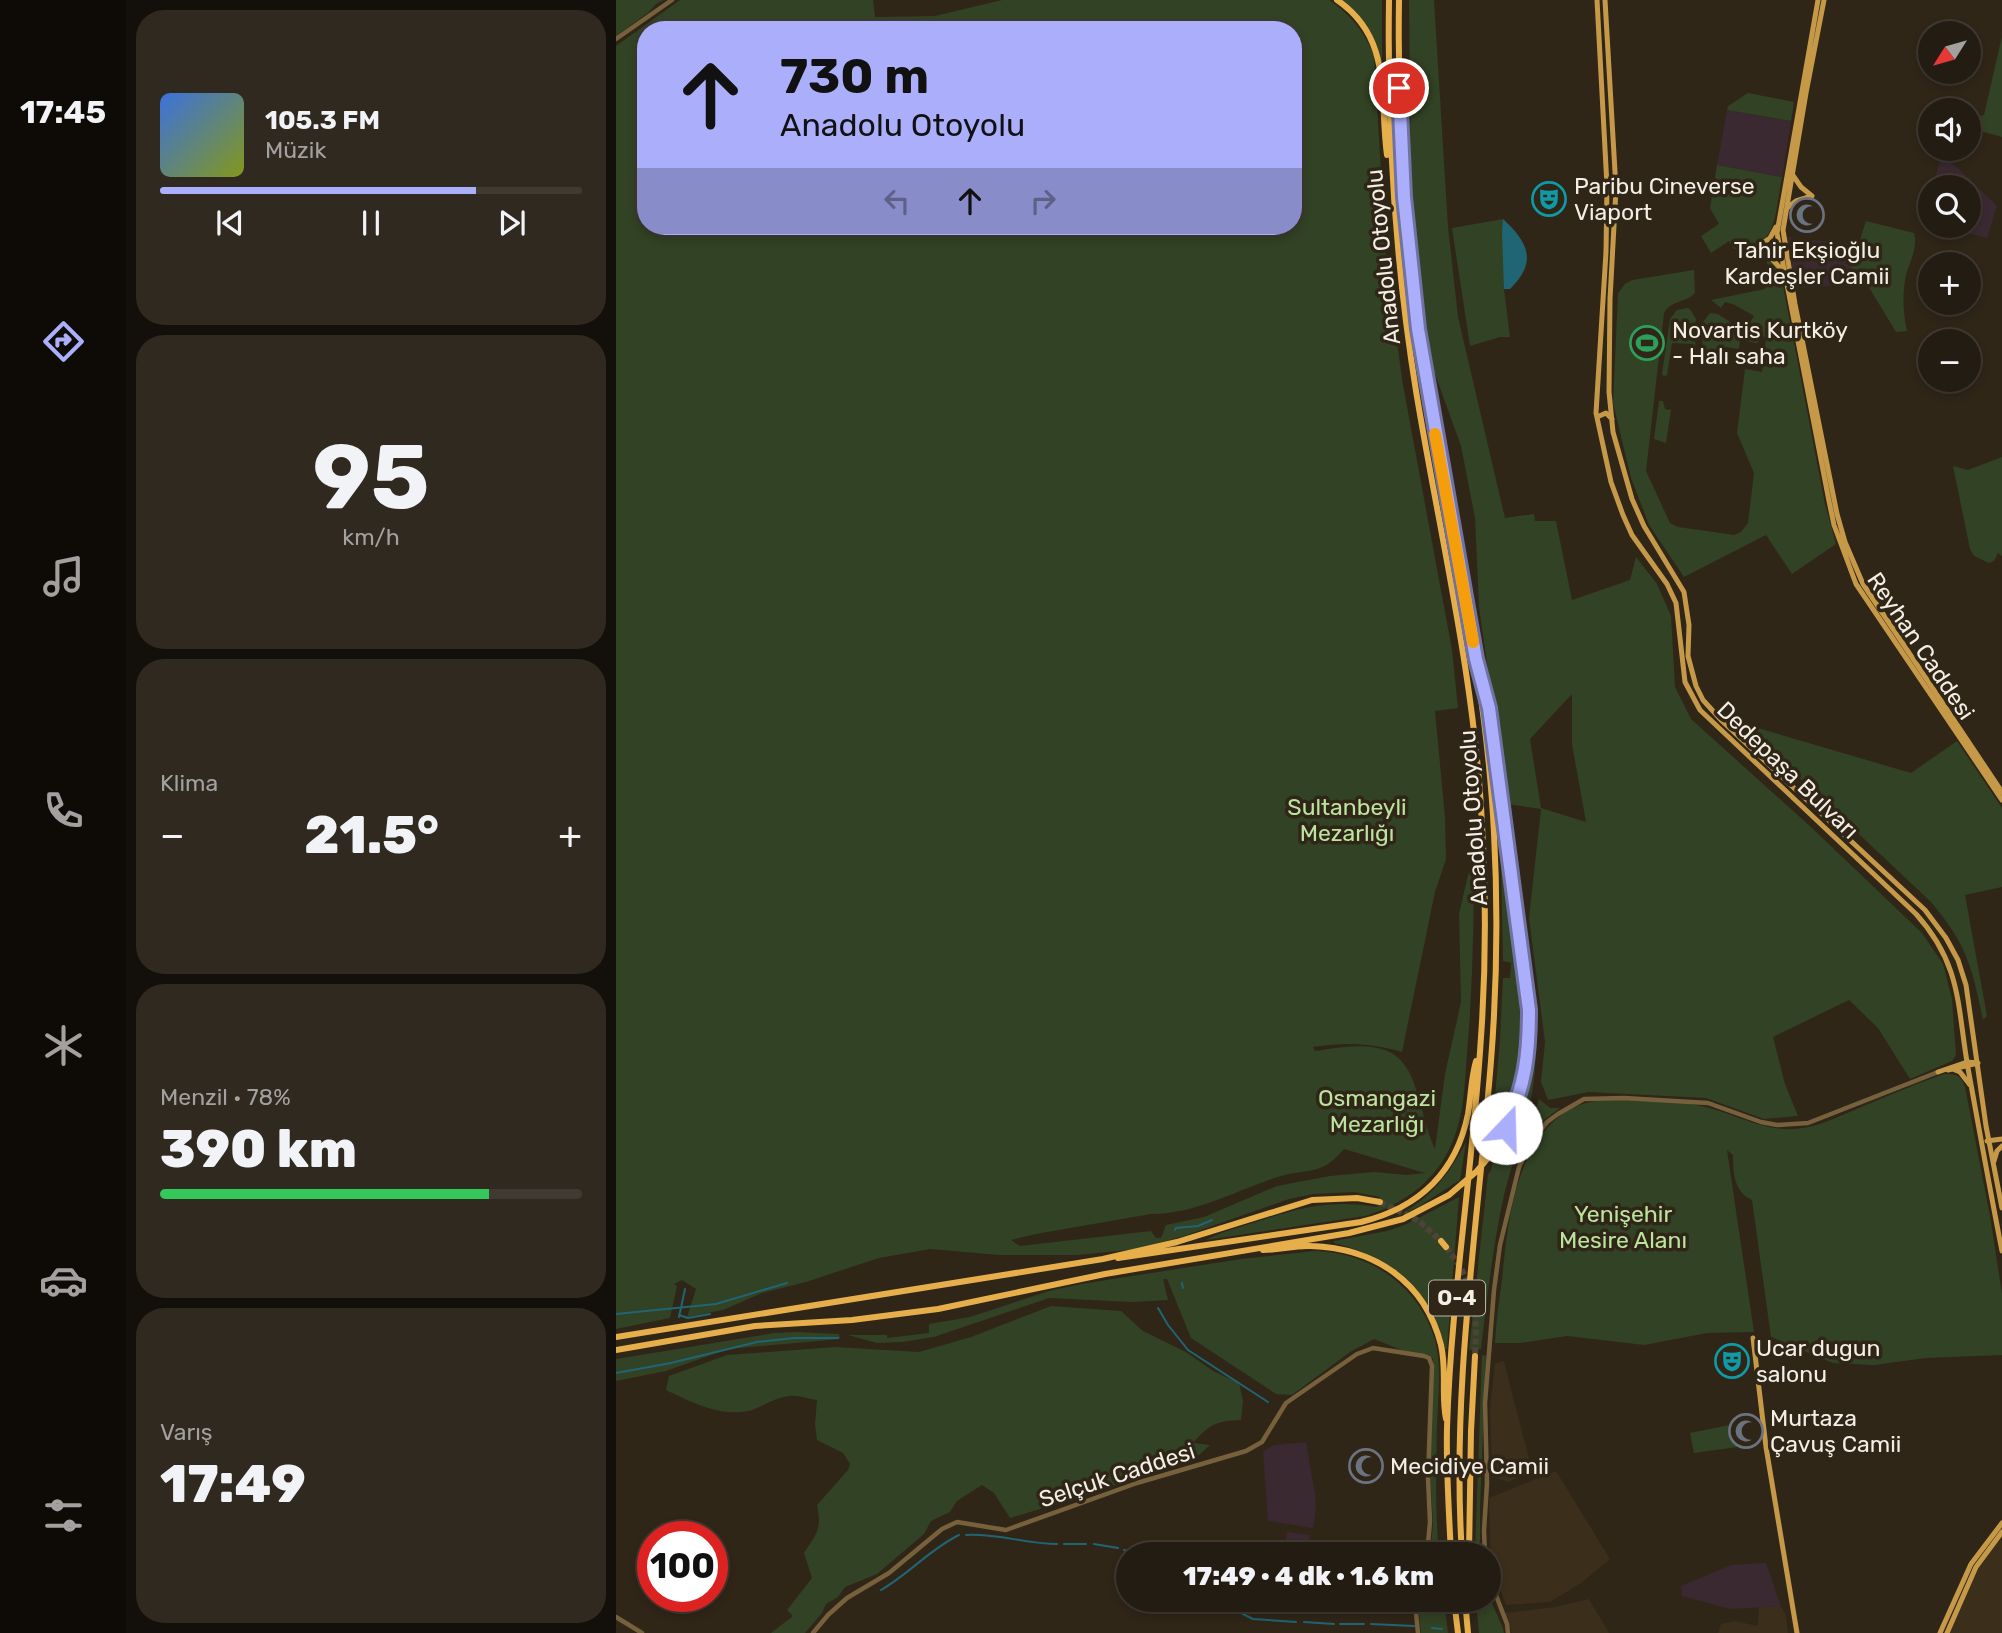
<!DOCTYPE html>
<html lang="tr">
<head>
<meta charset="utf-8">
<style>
  :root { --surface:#231c12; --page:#2f2920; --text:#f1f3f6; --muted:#a3a19f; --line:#403a32; --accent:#abaffb }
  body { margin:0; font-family:Rubik,sans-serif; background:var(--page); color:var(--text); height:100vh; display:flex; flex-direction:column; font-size:26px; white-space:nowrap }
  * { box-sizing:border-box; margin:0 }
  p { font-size:23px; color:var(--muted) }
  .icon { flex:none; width:38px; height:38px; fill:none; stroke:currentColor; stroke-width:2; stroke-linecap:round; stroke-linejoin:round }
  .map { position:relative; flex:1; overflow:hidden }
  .side { display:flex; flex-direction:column; gap:10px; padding:10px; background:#130f0a; width:490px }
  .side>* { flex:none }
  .hud { position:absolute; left:21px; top:21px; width:665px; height:214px; border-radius:28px; box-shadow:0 4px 10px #0003,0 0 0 2px var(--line); background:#abaffb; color:#111; overflow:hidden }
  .needle { width:46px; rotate:233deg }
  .controls { position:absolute; left:1302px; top:21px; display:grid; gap:14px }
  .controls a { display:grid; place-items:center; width:63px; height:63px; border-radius:50%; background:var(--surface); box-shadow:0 4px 10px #0003,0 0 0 2px var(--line); font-size:35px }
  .speed { position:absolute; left:21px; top:1521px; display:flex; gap:14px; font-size:35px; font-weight:700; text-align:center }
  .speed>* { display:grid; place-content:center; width:91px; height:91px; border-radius:50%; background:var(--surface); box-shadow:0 4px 10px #0003,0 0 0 2px var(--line); line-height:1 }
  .speed .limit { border:10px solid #d22; background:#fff; color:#111 }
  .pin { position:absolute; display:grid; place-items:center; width:60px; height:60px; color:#fff; margin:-30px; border:4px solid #fff; border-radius:50%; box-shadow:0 2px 7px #0007 }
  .me { position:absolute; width:77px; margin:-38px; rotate:21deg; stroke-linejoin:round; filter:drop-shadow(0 0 5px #0008) }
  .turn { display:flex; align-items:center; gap:24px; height:147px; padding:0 28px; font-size:32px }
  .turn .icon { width:91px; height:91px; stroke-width:2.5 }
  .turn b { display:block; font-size:49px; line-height:60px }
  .lanes { display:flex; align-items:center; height:66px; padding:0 28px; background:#0003; justify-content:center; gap:35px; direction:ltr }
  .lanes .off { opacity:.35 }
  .big { font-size:52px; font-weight:800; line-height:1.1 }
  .side .widget { flex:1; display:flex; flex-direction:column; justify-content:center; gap:10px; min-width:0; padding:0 24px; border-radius:28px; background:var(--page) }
  .side .dial { align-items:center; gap:0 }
  .dial b { font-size:91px; line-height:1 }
  .song { display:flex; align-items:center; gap:21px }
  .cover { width:84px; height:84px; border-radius:10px; background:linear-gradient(135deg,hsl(220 70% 55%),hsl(70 70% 35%)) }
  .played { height:7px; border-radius:4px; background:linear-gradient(90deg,var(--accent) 75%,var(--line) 75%) }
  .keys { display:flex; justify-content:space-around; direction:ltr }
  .heat { display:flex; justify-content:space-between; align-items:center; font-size:38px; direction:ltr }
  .charge { height:10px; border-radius:5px; background:linear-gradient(90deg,#34c759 78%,var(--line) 0) }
  .trip { position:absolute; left:500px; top:1542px; width:385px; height:70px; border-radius:35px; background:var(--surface); box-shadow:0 4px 10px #0003,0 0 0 2px var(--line); font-weight:800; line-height:70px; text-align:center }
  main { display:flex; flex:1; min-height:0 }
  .menu { display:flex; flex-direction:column; width:126px; justify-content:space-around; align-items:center; background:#0e0b07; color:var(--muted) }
  .menu .icon { width:49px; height:49px }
  .menu .active { color:var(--accent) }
  .menu b { font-size:32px; color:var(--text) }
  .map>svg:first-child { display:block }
  .built { fill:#3b2e1b }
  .education { fill:#3a2931 }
  .green { fill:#324224; fill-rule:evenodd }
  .water { fill:#206574 }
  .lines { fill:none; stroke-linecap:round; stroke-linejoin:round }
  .stream { stroke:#206574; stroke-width:2 }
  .highway-tunnel { stroke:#4d4437; stroke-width:6; stroke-dasharray:6 3; stroke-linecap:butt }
  .minor { stroke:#77613d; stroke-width:4.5 }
  .major { stroke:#c69949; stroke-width:5 }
  .highway { stroke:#e6af4c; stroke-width:6 }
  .route-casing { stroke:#6f72a3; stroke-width:18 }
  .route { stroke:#abaffb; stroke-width:12 }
  .slow { stroke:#f59e0b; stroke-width:12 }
  .labels { text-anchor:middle; stroke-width:7; stroke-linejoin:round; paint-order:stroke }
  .shield { fill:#2f2618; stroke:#b9b2a8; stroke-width:2 }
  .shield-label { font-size:21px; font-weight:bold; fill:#f4eee5 }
  .poi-label { font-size:23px; fill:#f4eee5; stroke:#2f2618; text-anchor:start }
  .street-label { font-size:23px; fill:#f4eee5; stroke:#2f2618 }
  .park-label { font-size:23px; fill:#bde49f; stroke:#2f2618 }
</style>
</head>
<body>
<main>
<nav class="menu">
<b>17:45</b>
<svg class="icon active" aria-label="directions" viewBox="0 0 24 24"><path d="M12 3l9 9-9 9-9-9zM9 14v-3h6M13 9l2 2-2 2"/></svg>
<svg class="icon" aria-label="music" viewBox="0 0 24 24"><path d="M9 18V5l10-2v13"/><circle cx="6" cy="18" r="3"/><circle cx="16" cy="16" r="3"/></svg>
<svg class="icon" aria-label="phone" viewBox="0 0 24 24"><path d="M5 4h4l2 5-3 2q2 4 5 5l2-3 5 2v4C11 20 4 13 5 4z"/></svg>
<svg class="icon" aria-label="climate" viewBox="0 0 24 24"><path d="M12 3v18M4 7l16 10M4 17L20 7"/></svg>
<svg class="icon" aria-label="car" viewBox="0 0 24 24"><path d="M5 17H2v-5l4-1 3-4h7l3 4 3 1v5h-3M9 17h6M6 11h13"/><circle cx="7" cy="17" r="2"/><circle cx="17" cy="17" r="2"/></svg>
<svg class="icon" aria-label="filters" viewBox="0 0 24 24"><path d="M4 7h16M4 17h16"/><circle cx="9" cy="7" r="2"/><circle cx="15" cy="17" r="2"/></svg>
</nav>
<section class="side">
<div class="widget">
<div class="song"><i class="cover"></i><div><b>105.3 FM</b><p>Müzik</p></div></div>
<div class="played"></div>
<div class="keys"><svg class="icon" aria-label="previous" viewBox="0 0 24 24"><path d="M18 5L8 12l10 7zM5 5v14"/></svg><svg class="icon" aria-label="pause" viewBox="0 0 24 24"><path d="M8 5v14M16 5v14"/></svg><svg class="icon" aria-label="next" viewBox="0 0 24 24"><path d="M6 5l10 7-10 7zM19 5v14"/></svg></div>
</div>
<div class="widget dial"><b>95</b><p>km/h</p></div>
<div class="widget"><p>Klima</p>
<div class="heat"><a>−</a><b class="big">21.5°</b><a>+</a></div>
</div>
<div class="widget"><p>Menzil · 78%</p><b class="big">390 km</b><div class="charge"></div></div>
<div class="widget"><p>Varış</p><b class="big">17:49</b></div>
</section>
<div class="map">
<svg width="1386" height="1633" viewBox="0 0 1386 1633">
  <rect width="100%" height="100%" fill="#2f2618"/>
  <path class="built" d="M888,1361l28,110 -24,11 -16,-5 -2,-69 5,-45z
    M940,1471l54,88 -29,24 -31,19 -44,3 -15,-40 -2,-67z
    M1386,1537v96h-53l22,-53 12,-20z
    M973,1599l20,34h-97l-7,-20 50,-6z
    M1165,1606l5,10 2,17h-70l3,-9 13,-3 24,5 1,-19z"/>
  <path class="education" d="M1111,110l64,11 -9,56 -65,-12z
    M1326,153l55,53 -10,32 -49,-12h31v-39h-36z
    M1171,237l72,8 -14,40 -49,3z
    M690,1442l9,52 1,15 -3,19 -45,-7 -5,-70 11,-6z
    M671,1532l23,3 -4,18 -22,-2z
    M1150,1563l15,43 -51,3 -48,-13 -1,-10 50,-21z"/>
  <path class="green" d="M0,0h48l-8,4 -7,8 -33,24z
    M64,0h193l2,17 60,-1 67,-16h327c22,15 34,30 45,55l13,217 16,113 49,265 6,58 -23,3 10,106 1,42 -11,33 -33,160c-30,-9 -59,-10 -89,-5l2,4c28,-4 73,-14 91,16 9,13 12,31 17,46 3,12 7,26 12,36l10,-75 16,-72 -2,-88 15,-65c0,68 -1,136 -7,204 -2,30 -3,63 -15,90 -16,38 -49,62 -87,73l-159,24c14,-8 31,-12 47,-17 45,-15 77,-24 124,-16l3,-10 -26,-5 -41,2 -24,5 -105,37 -46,13 -61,6h-78l-69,-6 -51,9 -73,24 -44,11 -39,17 -36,7 9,-28 -14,-9 -8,4 3,2 -7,32 -54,11v-1283zM30,30h647v196h-647zM728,1149l81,24 -18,2 -33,-3 -44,4 -53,10 -73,31 -38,8 -5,13h-5l-5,-7 -131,15 -9,-6 25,-6 115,-20c49,-1 84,-24 130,-38 15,-5 33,-3 47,-12 6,-4 11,-10 16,-15z
    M725,0h41v66c-5,-29 -18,-48 -41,-66z
    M793,0h25l14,227 10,90 47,201 29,-4 1,7h21l16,79 58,-20 6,-23 21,27 14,32 4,71 16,32 121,109 110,105 21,31 9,35 4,56 -4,6 -42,18 -32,-51 -29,-28 -76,37 12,47 13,32 -34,3 -58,-21 -117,-6 -41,8 -7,-18 4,-40 -16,-124 12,-109 -34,-5 -28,-197 -4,-89 -14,-72 -31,-86 -7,-48 -12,-121zM956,694v50l14,78 -45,-14 -11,-69z
    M1386,36v101l-33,-9v-9l15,-4z
    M1132,93l46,9 -3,19 -64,-11 1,-4z
    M1101,165l65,12c-5,22 -4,57 -25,68 -7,3 -16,3 -23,4l-5,-8 -18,12 -10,-17 18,-12 -9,-16z
    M887,219c24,26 36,41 7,70h-6l6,48h-10l-30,9 -18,-118z
    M1250,221l48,12c4,15 -4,28 -8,42 -4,19 -3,38 1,56l-11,1 -29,-48 -22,1z
    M1150,259h5l9,11 45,234 11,40 -44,30 -26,-39 -82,42 -35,-52 -18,-47 -18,-75 5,-110 7,-9 7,-4 62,-10 1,23c-9,10 -24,7 -31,20l-18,158 24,52 8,4 56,8 7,-3 7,-9 6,-50 -17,-40 8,-64 17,3 4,-34 -18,-13 6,-9 -19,-11 -10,-3 -4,6 -10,-8 54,-11v-16l4,-2z
    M1071,308l3,1 6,10 -1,37h-2v-12l-21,-1 -5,32 -3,1 -2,-2 8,-55 7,-9z
    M1094,313l8,1 41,27 -2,2 -17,-3 -1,9 -20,-3 -2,12 -15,-3 1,-33z
    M1043,401h4l2,8 6,1 -5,33 -12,-4z
    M1386,457v99l-4,-3 -4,8 -5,2 -15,-7 -4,-7 -17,-83 15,4z
    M1125,723l170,50 46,-32 45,67v79l-37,8 22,121 -4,4c-11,-54 -16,-75 -52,-118z
    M884,818c6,47 13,95 19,143 4,28 11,62 6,90 -7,32 -17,65 -32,94l1,-5 -3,1 9,-101 3,-62h7l1,-15 -8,-2z
    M919,1054c2,48 -20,95 -31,141 -11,51 -17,102 -23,154l-12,1 19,-176 3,-3c2,-20 17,-34 26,-53 9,-20 14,-42 18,-64z
    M1328,1074c12,0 17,1 21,13l25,129 12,78v61l-76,3 -52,7 -41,-2 -62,-26 -19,-137c-18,-8 -19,-27 -19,-45l-6,-5 27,182 -47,1 -63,12 -77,-9 -47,7h-25c1,-21 4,-42 7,-63 6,-60 14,-150 78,-175 24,-10 91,-4 117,0 33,6 63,26 97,24 18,-1 35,-8 51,-15 33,-14 65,-28 99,-40z
    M923,1099l11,9h10l-16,12 -15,17z
    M850,1142l-6,38 -42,27 -25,11c36,-18 54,-40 73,-76z
    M843,1197l-12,152h-2c-15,-61 -51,-91 -111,-106v-2l53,-10 20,-7z
    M699,1251c55,1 104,35 120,89 7,26 3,58 2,85 -1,43 -2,86 2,129h-9l3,-30 -3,-54 3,-111 -5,-4 -22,-3 -32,-13 -24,13 -58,43 -16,-1 -85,-56 -24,-59h-4l5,21 -37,2 -82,-4 -115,39 -32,5 -25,1 -29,-8h39v3l42,-5v-9l41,-7 79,-26 32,-7 160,-25z
    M435,1306l70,5 22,20 43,21 27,19 26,12 4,18 -2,19c-25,1 -31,4 -48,23l17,2 -11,10 -112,40 -77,23 -16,-25 -12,-8 -25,16 -7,11 -19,9 -7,13 -47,40 -32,13 -7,10 -12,7 -4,9 -17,20h-34l22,-17 -6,-6 25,-32 -8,-25c13,-20 18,-24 13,-48l31,-35 2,-6 -7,-11 -26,-13 -2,-16 2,-24c-9,-1 -19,-5 -27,-4 -15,1 -27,11 -41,15 -29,6 -58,-9 -83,-21l3,-14 58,-21 108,-8 84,5 52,-15z
    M181,1332l42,2 1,5 -112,10 -62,22 -50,10v-22l158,-26z
    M866,1355l4,1 -6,153v45h-5z
    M1123,1423l-4,14 2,10 -43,6 -4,-20z
    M873,1597l14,31 1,5h-25l-3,-33h13z
    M805,1600h23l4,33h-27l-2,-20z"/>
  <path class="water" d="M887,219c26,24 34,43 7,70h-6l-2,-57z"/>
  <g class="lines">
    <path class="stream" d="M559,1230l1,-2 22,-2 14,-6
      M566,1283l1,5
      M542,1308l10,17 20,25 80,52
      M0,1314l100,-10 71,-21
      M63,1315l9,3 22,-4
      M63,1317l6,-28
      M0,1373l55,-10 86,-21 37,-4h44
      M350,1535c31,-2 60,9 91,9
      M448,1544h22
      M478,1544l24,4
      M508,1550l16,4
      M265,1590c28,-16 49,-41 78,-55
      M597,1600l17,8
      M621,1611l16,8 43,3
      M688,1622l30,2
      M724,1624h24
      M755,1624l43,2
      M816,1628l10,1"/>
    <path class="highway-tunnel" d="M764,1202l39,19 22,20
      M830,1247c31,40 31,60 29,109"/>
    <path class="minor" d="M0,39l56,-39
      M869,1554l-1,-23 3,-48 -2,-80 9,-113 6,-45 19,-78 13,-26 15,-19 11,-8 26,-15 40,-1 84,5 53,19 16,3 31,-2 130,-51
      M873,1577l18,47 1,9
      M802,1600l-2,13 2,20
      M0,1617l26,16
      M197,1633l15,-18 19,-17 42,-25 53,-44 15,-7 49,8 131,-47 109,-32 16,-9 24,-39 71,-49 16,-6 51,8 5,2 3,8 -4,112 2,44 -3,32"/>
    <path class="major" d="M981,0l10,186 -1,66 -10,161 15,69 12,33 9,20 35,49 9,19 9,79 15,28 216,204c46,51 41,92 52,154 11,61 22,122 34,183
      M989,0l11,189 -6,110 -1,93 4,40 19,67 12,27 40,66 5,33 -1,31 8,30 7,14 19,21 203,189 21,28 12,22 8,25 20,141 16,82
      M1202,0l-41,233 52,268 5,24 22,59 146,216
      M1208,0l-18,93 -23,137 12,74 42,210 8,28 18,42 139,208
      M1176,174l9,13 11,9
      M1171,208l9,-7 16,-5
      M1141,247l13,-9 6,-11
      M1145,253l21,-5
      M1141,254l15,5 10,11
      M981,417l9,-4 6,6
      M1332,1070l30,-7
      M1339,1070l5,2 10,13
      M1322,1072l29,-10 11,1
      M1371,1141l15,-2
      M1378,1161l3,-10 5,-5
      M1137,1338l13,109 31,186
      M1324,1633l31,-69 31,-41
      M1331,1633l29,-66 26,-35"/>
    <path class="highway" d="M721,0c56,38 42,97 50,155
      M773,0c-2,132 6,261 27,391 24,145 59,288 66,434 4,71 4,142 -1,212 -8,131 -30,261 -34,391 -1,42 2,84 4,126
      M783,0c-2,136 7,272 31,407 25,141 57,282 64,426 4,76 3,152 -3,228 -13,164 -40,328 -29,493
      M825,1241l5,6
      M647,1250c16,0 32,-5 48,-4 63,2 114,35 130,99 6,25 0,50 5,74
      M502,1258l243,-36c57,-14 95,-49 107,-108 3,-18 3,-36 8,-53
      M0,1337l487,-78 74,-17 135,-42 45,-2 23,4
      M0,1350l139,-24 97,-6 86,-11 167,-35 244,-41 54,-14 46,-24 28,-24 16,-19 21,-41 10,-33 5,-28v-40l-6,-49 -34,-253 -7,-23
      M853,1554l2,-123 4,-75
      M838,1600l4,33
      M849,1600l3,33"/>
  </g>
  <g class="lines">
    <g class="route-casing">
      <path id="route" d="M783,88l5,109 14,132 58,330 13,49 40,302c0,46 -4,75 -23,118"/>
    </g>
    <use href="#route" class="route"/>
    <path class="slow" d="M819,434l38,208"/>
  </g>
  <defs>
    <g id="theatre-ring" transform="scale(1.75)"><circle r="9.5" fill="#2f2618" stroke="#0f9aa8" stroke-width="1.5"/><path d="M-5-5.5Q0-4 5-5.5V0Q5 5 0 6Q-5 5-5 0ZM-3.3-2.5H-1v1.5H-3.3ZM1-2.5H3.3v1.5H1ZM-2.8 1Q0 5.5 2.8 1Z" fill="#0f9aa8"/></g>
    <g id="mosque-ring" transform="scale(1.75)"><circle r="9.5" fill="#2f2618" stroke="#6b7280" stroke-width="1.5"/><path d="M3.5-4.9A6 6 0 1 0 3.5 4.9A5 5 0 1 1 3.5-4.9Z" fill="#6b7280"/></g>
    <g id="stadium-ring" transform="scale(1.75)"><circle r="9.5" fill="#2f2618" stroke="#2e9e5b" stroke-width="1.5"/><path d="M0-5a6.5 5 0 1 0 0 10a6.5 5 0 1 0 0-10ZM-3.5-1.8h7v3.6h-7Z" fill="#2e9e5b"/></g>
  </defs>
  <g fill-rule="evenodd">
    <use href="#theatre-ring" x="933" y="199"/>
    <use href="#mosque-ring" x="1191" y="215"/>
    <use href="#stadium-ring" x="1031" y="343"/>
    <use href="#theatre-ring" x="1116" y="1361"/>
    <use href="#mosque-ring" x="1130" y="1431"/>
    <use href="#mosque-ring" x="750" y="1466"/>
  </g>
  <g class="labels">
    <rect class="shield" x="813" y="1280.5" width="56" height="35" rx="5"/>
    <g class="shield-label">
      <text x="841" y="1305">O-4</text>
    </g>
    <g class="poi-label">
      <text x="958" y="194">Paribu Cineverse<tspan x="958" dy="26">Viaport</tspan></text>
      <text x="1191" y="258" text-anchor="middle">Tahir Ekşioğlu<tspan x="1191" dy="26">Kardeşler Camii</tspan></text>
      <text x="1056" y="338">Novartis Kurtköy<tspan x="1056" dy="26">- Halı saha</tspan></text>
      <text x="1140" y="1356">Ucar dugun<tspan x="1140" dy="26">salonu</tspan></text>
      <text x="1154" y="1426">Murtaza<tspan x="1154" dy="26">Çavuş Camii</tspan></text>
      <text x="774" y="1474">Mecidiye Camii</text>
    </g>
    <g class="street-label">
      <text transform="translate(767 257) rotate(-96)" y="8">Anadolu Otoyolu</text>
      <text transform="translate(1305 646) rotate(56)" y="8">Reyhan Caddesi</text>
      <text transform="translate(1172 770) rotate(44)" y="8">Dedepaşa Bulvarı</text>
      <text transform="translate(857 818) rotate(-94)" y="8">Anadolu Otoyolu</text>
      <text transform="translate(501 1475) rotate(-18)" y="8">Selçuk Caddesi</text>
    </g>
    <g class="park-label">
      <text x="731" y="815">Sultanbeyli<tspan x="731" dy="26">Mezarlığı</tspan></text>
      <text x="761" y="1106">Osmangazi<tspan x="761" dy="26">Mezarlığı</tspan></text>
      <text x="1007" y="1222">Yenişehir<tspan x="1007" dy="26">Mesire Alanı</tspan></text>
    </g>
  </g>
</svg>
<div class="controls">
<a><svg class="needle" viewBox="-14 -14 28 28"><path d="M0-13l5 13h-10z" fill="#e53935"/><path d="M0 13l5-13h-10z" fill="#a3a19f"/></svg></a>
<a><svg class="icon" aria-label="sound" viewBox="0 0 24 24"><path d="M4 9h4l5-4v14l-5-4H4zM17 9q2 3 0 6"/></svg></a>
<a><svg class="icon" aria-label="search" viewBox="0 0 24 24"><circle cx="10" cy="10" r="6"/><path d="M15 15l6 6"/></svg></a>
<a>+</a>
<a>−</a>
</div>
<div class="speed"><div class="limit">100</div></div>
<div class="pin" style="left:783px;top:88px;background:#d93025"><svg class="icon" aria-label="arrive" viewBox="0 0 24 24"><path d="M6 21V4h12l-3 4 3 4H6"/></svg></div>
<svg class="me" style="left:890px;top:1128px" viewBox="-20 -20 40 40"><circle r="19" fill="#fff"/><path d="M0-13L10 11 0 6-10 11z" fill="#abaffb"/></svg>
<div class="trip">17:49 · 4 dk · 1.6 km</div>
<div class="hud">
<div class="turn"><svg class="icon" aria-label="ahead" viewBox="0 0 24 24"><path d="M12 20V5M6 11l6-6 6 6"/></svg><div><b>730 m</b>Anadolu Otoyolu</div></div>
<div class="lanes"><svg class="icon off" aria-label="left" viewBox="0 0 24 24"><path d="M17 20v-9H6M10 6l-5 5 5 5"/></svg><svg class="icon" aria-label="ahead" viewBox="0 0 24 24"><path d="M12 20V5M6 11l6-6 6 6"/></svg><svg class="icon off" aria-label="right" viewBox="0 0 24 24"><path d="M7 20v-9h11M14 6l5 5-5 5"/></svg></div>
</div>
</div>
</main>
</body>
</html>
